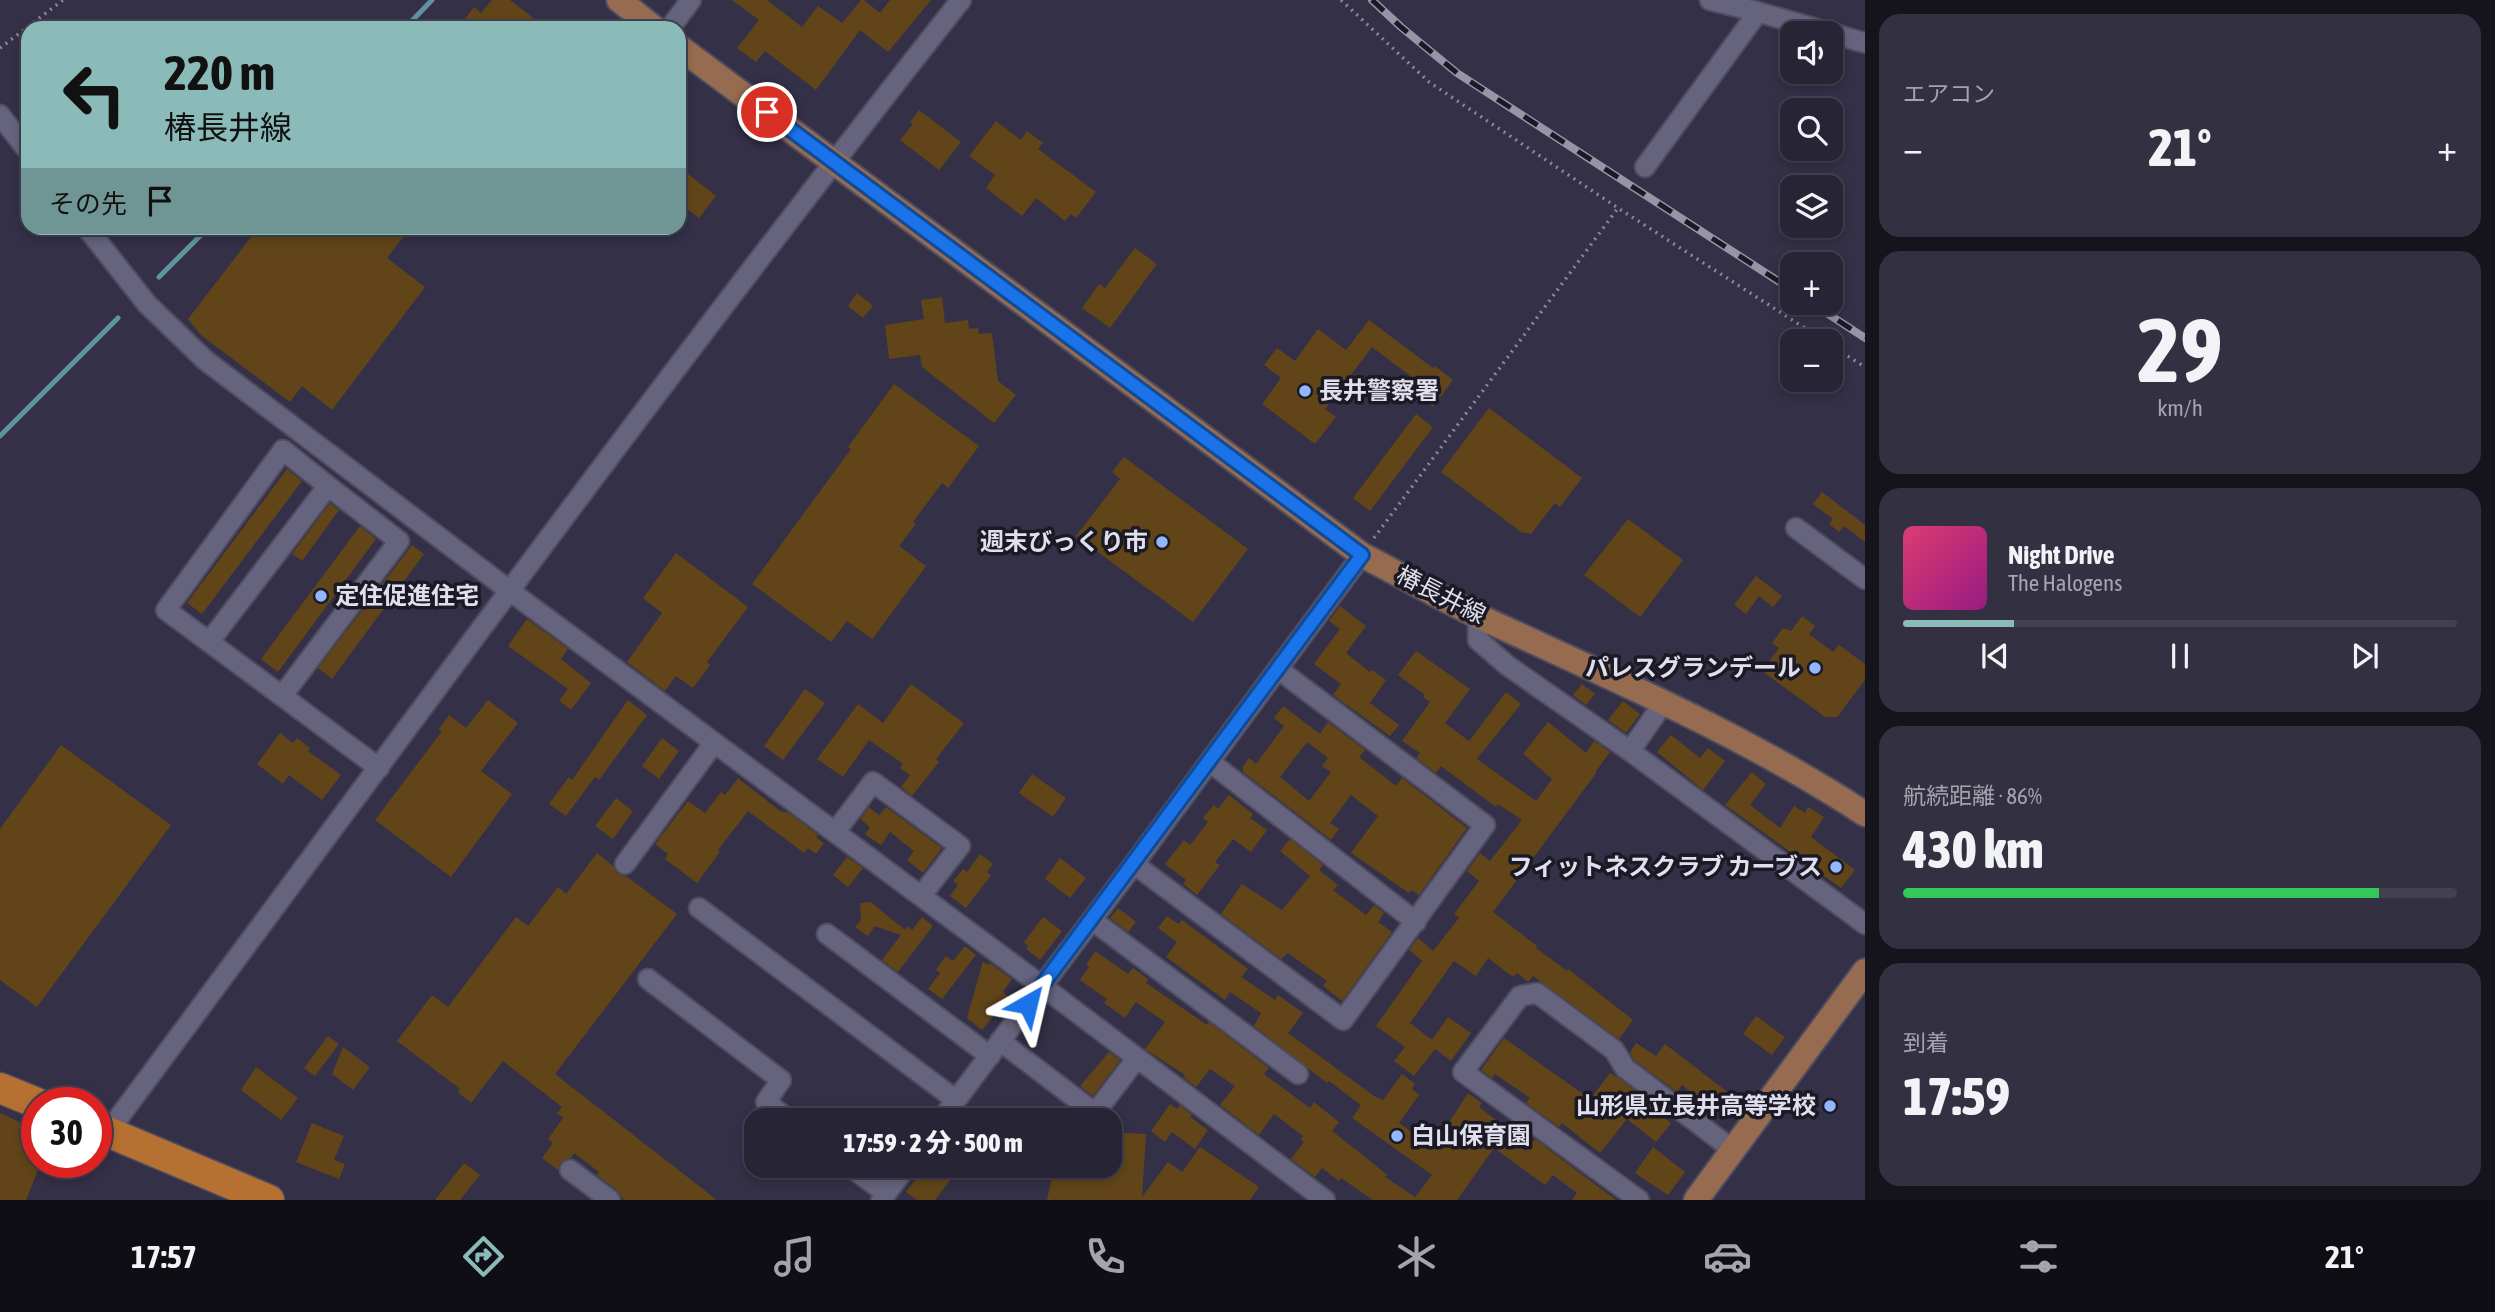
<!DOCTYPE html>
<html lang="ja">
<head>
<meta charset="utf-8">
<style>
  :root { --surface:#262435; --page:#323041; --text:#f1f3f6; --muted:#a4a4ad; --line:#424150; --accent:#8bbbb9 }
  body { margin:0; font-family:"Asap Condensed","Noto Sans JP",sans-serif; background:var(--page); color:var(--text); height:100vh; display:flex; flex-direction:column; font-size:26px; white-space:nowrap }
  * { box-sizing:border-box; margin:0 }
  p { font-size:23px; color:var(--muted) }
  .icon { flex:none; width:38px; height:38px; fill:none; stroke:currentColor; stroke-width:2; stroke-linecap:round; stroke-linejoin:round }
  .map { position:relative; flex:1; overflow:hidden }
  .side { display:flex; flex-direction:column; gap:14px; padding:14px; background:#15141d; width:630px }
  .side>* { flex:none }
  .banner { position:absolute; left:21px; top:21px; width:665px; height:214px; border-radius:21px; box-shadow:0 4px 10px #0003,0 0 0 2px var(--line); background:#8bbbb9; color:#111; overflow:hidden }
  .controls { position:absolute; left:1780px; top:21px; display:grid; gap:14px }
  .controls a { display:grid; place-items:center; width:63px; height:63px; border-radius:14px; background:var(--surface); box-shadow:0 4px 10px #0003,0 0 0 2px var(--line); font-size:35px }
  .speed { position:absolute; left:21px; top:1087px; display:flex; gap:14px; font-size:35px; font-weight:700; text-align:center }
  .speed>* { display:grid; place-content:center; width:91px; height:91px; border-radius:50%; background:var(--surface); box-shadow:0 4px 10px #0003,0 0 0 2px var(--line); line-height:1 }
  .speed .limit { border:10px solid #d22; background:#fff; color:#111 }
  .pin { position:absolute; display:grid; place-items:center; width:60px; height:60px; color:#fff; margin:-30px; border:4px solid #fff; border-radius:50%; box-shadow:0 2px 7px #0007 }
  .me { position:absolute; width:77px; margin:-38px; rotate:37deg; stroke-linejoin:round; filter:drop-shadow(0 0 5px #0008) }
  .turn { display:flex; align-items:center; gap:24px; height:147px; padding:0 28px; font-size:32px }
  .turn .icon { width:91px; height:91px; stroke-width:2.5 }
  .turn b { display:block; font-size:49px; line-height:60px }
  .then { display:flex; align-items:center; height:66px; padding:0 28px; background:#0003; gap:14px; font-size:26px }
  .big { font-size:52px; font-weight:800; line-height:1.1 }
  .side .widget { flex:1; display:flex; flex-direction:column; justify-content:center; gap:10px; min-width:0; padding:0 24px; border-radius:21px; background:var(--page) }
  .side .dial { align-items:center; gap:0 }
  .dial b { font-size:91px; line-height:1 }
  .song { display:flex; align-items:center; gap:21px }
  .cover { width:84px; height:84px; border-radius:10px; background:linear-gradient(135deg,hsl(340 70% 55%),hsl(310 70% 35%)) }
  .played { height:7px; border-radius:4px; background:linear-gradient(90deg,var(--accent) 20%,var(--line) 20%) }
  .keys { display:flex; justify-content:space-around; direction:ltr }
  .heat { display:flex; justify-content:space-between; align-items:center; font-size:38px; direction:ltr }
  .charge { height:10px; border-radius:5px; background:linear-gradient(90deg,#34c759 86%,var(--line) 0) }
  .trip { position:absolute; left:744px; top:1108px; width:378px; height:70px; border-radius:21px; background:var(--surface); box-shadow:0 4px 10px #0003,0 0 0 2px var(--line); font-weight:800; line-height:70px; text-align:center }
  .menu { display:flex; height:112px; justify-content:space-around; align-items:center; background:#0f0e15; color:var(--muted) }
  .menu .icon { width:49px; height:49px }
  .menu .current { color:var(--accent) }
  .menu b { font-size:32px; color:var(--text) }
  main { display:flex; flex:1; min-height:0 }
  .map>svg:first-child { display:block }
  .lines { fill:none; stroke-linecap:round; stroke-linejoin:round }
  .stream { stroke:#6292a0; stroke-width:5 }
  .building { fill:#614519; fill-rule:evenodd }
  .minor-casing { stroke:#4e4c5f; stroke-width:23 }
  .major-casing { stroke:#4e4c5f; stroke-width:28 }
  .highway-casing { stroke:#4e4c5f; stroke-width:33 }
  .path { stroke:#8a889b; stroke-width:3.5; stroke-dasharray:2 5; stroke-linecap:butt }
  .minor { stroke:#65637d; stroke-width:19 }
  .major { stroke:#966b4f; stroke-width:24 }
  .highway { stroke:#b67031; stroke-width:30 }
  .rail-casing { stroke:#9694a7; stroke-width:8 }
  .rail { stroke:#1b1a24; stroke-width:5; stroke-dasharray:16; stroke-linecap:butt }
  .route-casing { stroke:#114b97; stroke-width:18 }
  .route { stroke:#1a73e8; stroke-width:12 }
  .poi-dot { fill:#93b7fd; stroke:#1b1a24; stroke-width:2.5 }
  .labels { text-anchor:middle; stroke-width:7; stroke-linejoin:round; paint-order:stroke }
  .poi-label { font-size:24px; font-weight:bold; fill:#e0dfee; stroke:#1b1a24; text-anchor:end }
  .street-label { font-size:24px; fill:#e0dfee; stroke:#1b1a24 }
</style>
</head>
<body>
<main>
<div class="map">
<svg width="1865" height="1200" viewBox="0 0 1865 1200">
  <rect width="100%" height="100%" fill="#333047"/>
  <g class="lines">
    <path class="stream" d="M405,28l27,-28
      M159,277l49,-49
      M0,436l118,-118"/>
  </g>
  <path class="building" d="M492,0h18l36,28h-88l16,-21 7,6z
    M732,0h35l35,27 16,-21 24,17 19,-23h3l16,13 10,-13h41l-43,52 -28,-22 -44,60 -51,-39 -9,11 -19,-14 22,-28z
    M919,110l42,32 -22,28 -39,-30 13,-16 -3,-2z
    M996,121l25,19 6,-9 16,12 -5,6 58,43 -20,26 -5,-4 -6,7 -29,-23 -14,18 -36,-28 9,-13 -26,-19z
    M679,167l37,29 -17,22 -20,-15z
    M258,228h152l-23,30 38,29 -93,123 -30,-24 -12,16 -89,-67 -13,-16z
    M1135,248l22,16 -47,64 -28,-20 17,-24 6,4z
    M857,293l16,13 -10,12 -15,-12z
    M942,297l3,26 23,-3 1,9 9,-1 1,6 13,-1 6,48 18,14 -22,28 -72,-56 -2,-12 -31,4 -4,-34 39,-6 -3,-19z
    M1369,320l64,48 2,-2 18,14 -20,27 -19,-14 7,-9 -49,-37 -47,62 11,8 -21,27 -53,-40 19,-26 -17,-13 13,-17 18,13 23,-32 28,21z
    M894,384l85,62 -31,42 -6,-5 -29,39 3,2 -17,22 27,20 -52,71 -2,2 -25,-18 -16,21 -79,-58 99,-135 -3,-2z
    M1489,408l93,70 -22,29 -5,-4 -24,31 -10,-2 -80,-60z
    M1416,414l17,13 -63,84 -17,-13z
    M1124,457l124,92 -55,73 -117,-86 44,-57 -8,-7z
    M287,469l15,12 -100,133 -15,-11z
    M1822,492l43,33v17l-21,-16 -5,6 -10,-8 4,-5 -20,-15z
    M330,503l9,7 -37,51 -10,-7z
    M1628,519l55,41 -43,57 -56,-42z
    M360,526l16,13 -98,133 -17,-13z
    M412,545l12,9 -92,125 -14,-11z
    M676,553l72,54 -41,55 3,3 -17,23 -17,-12 -11,15 -38,-29 35,-49 -19,-15z
    M1756,576l26,20 -9,11 -14,-11 -13,18 -12,-9z
    M1340,606l26,20 -20,27 24,19 2,-2 14,10 -16,23 29,22 -9,11 -57,-41 8,-11 -27,-20 26,-35 -11,-8z
    M1802,616l13,10 -6,8 24,18 6,-7 26,19v16l-28,37h-12l-63,-46 17,-23 -7,-5 11,-15 8,3z
    M527,619l41,30 -7,10 30,24 -20,27 -12,-9 9,-12 -60,-43z
    M1416,651l54,38 -25,34 24,18 37,-49 15,12 -44,55 59,42 16,-22 -29,-25 25,-32 38,31 8,-12 16,11 -14,19 1,1 -104,140 44,34 -1,2 31,23 1,-2 65,51 -14,19 -86,-63 -5,6 -11,-9 -4,4 -25,-19 -12,18 -22,-15 -44,62 22,17 16,-23 23,16 -20,28 -16,-12 -21,27 -20,-15 11,-14 -29,-21 46,-65 -13,-11 9,-12 15,13 26,-33 -5,-4 25,-33 -12,-10 13,-18 10,8 32,-41 -24,-16 -2,3 -55,-41 -5,7 -20,-15 4,-5 -18,-12 28,-39 -7,-5 2,-2 -27,-20z
    M911,684l53,39 -28,36 3,3 -27,34 -11,-9 9,-12 -10,-7 3,-4 -34,-24 -26,37 -26,-18 41,-55 25,19z
    M1582,684l13,10 -9,11 -13,-10z
    M805,689l20,14 -42,57 -19,-14z
    M488,700l30,23 -37,48 31,23 -61,83 -76,-57 67,-89 -3,-2 10,-14 17,13z
    M628,700l19,15 -48,65 -4,-3 -29,39 -17,-12 20,-27 3,3z
    M1623,701l17,13 -14,19 -18,-13z
    M1283,706l37,28 8,-12 37,28 -6,7 37,29 6,-8 65,50 -48,67 -8,-5 -2,3 -58,-40 27,-37 -27,-21 -21,28 9,6 -8,11 -88,-68v-5l6,-9 7,6 28,-38 -10,-8zM1307,742l21,16 -6,8 9,6 -22,29 -29,-24z
    M280,733l13,10 4,-5 13,10 -2,3 33,24 -19,25 -33,-25 -6,9 -26,-20z
    M1671,735l29,23 8,-10 17,13 -22,29 -46,-38z
    M662,738l17,13 -20,28 -17,-13z
    M61,745l110,80 -134,182 -37,-27v-151z
    M1752,772l14,12 -16,21 30,23 14,-22 11,7 3,-6 16,10 -13,20 44,33 -14,18 -116,-83z
    M1032,774l34,24 -13,19 -34,-24z
    M738,778l42,33 9,2 29,22 -2,2 8,6 -8,11 -8,-6 -4,5 -56,-42 -30,39 2,2 -23,31 -32,-24 3,-5 -13,-10 33,-43 17,12 16,-21 4,3z
    M1229,795l24,19 -3,4 17,12 -16,22 -18,-13 -18,23 5,3 -23,30 -14,-11 3,-4 -21,-16 19,-24 6,5 18,-23 -5,-4 11,-13 4,4z
    M616,798l17,13 -20,28 -18,-13z
    M869,807l10,8 7,-8 56,41 -19,25 -16,-13 7,-9 -24,-19 -9,13 -16,-11 5,-7 -10,-8z
    M1290,839l33,26 -4,5 19,15 -5,5 33,25 8,-10 10,8 -6,9 14,10 -50,69 -19,-15 4,-5 -39,-28 -7,6 -60,-45 21,-30 40,26 28,-34 -30,-25z
    M597,853l16,13 4,7 9,3 51,38 -122,160 162,126h-93l-7,-10 -20,-15 2,-3 -25,-19 -3,5 -10,4 -3,8 -16,-12 11,-15 -5,-4 15,-21 -6,-5 5,-6 -59,-46 -32,42 -13,-11 2,-3 -63,-48 35,-46 16,12 68,-90 12,9 30,-39 8,7z
    M980,854l13,10 -6,8 4,3 -25,33 -16,-12 8,-11 -5,-4 10,-12 4,3z
    M847,857l16,11 -15,19 -15,-12z
    M1060,858l26,20 -16,20 -25,-19z
    M871,902l34,28 3,-4 4,4 10,-13 11,9 -35,46 -16,-12 19,-25 -26,-9 -7,10 -13,-9 6,-7 -1,-17z
    M1118,908l18,14 -8,10 -18,-14z
    M1167,916l12,8 3,-4 66,49 -7,8 34,23 3,-5 25,18 -15,20 86,63 9,4 19,-26 13,10 -3,5 7,6 -20,28 34,24 35,-54 14,10 -3,4 26,20 -4,5 24,19 10,-12 81,61h-44l5,-7 -24,-18 -8,10 -51,-37 -37,52h-84l-32,-22 -2,3 -17,-13 -7,9 -24,-18 13,-17 -3,-2 2,-4 -29,-22 -15,21 -39,-30 15,-19 -25,-17 -14,18 -13,-10 2,-2 -40,-26 20,-27 -29,-20 -11,16 -21,-15 3,-4 -27,-19 9,-13 -3,-2 9,-14 33,23 5,-6 15,11 -2,4 61,42 2,-3 60,46 -5,6 46,34 4,-6 25,20 -7,9 47,37 8,7 -2,2 30,20 17,-22 -80,-57 9,-13 -32,-24 -2,2 -73,-57 7,-13 -31,-21 -5,8 -59,-43 11,-15 -19,-14z
    M1043,917l19,14 -22,29 -14,-11 2,-3 -4,-4z
    M965,946l11,9 -34,44 -14,-10 12,-16 -4,-3 10,-14 7,5z
    M983,961l5,4 2,-2 22,16 -9,13 6,5 -27,33 -15,-12z
    M1756,1016l29,21 -13,18 -29,-21z
    M328,1036l11,8 -24,32 -11,-8z
    M1504,1038l86,61 20,-26 6,3 46,35 -3,3 12,9 -15,19 -29,-23 -27,34 -38,-30 -3,4 -33,-24 4,-5 -35,-24 -3,4 -11,-8z
    M1636,1043l20,13 9,-12 73,56 -14,18 -42,-33 -5,7 -43,-32 -4,-7z
    M343,1047l27,20 -17,23 -21,-16z
    M1109,1052l11,8 -27,36 -13,-10z
    M256,1067l42,31 -17,22 -40,-30z
    M1170,1104l7,5 3,-4 12,10 -2,2 18,13 -13,19 -23,-17 -7,10 -14,-11z
    M0,1113l37,17v32h4l-15,38h-26z
    M312,1123l32,13 -10,24 11,4 -6,15 -43,-17z
    M1110,1132l36,2 -4,63 26,-35 14,10 18,-25 59,40 -9,13h-203l5,-23 -26,-5 1,-6h83z
    M1653,1147l32,25 -17,23 -33,-22z
    M464,1163l16,12 -20,25h-25z
    M926,1166h7l18,13 -16,21h-18l-11,-8z"/>
  <g class="lines">
    <g class="minor-casing">
      <path id="minor" d="M1710,0l48,12 107,31
        M670,28l21,-28
        M0,115l28,36
        M1645,167l113,-155
        M87,228l60,76 58,56 305,231 532,395 283,214
        M1796,528l69,51
        M1478,616v24l30,26 122,85 235,173
        M209,642l119,-156 -45,-36 -117,160 213,158
        M282,696l117,-155 -71,-55
        M1630,751l35,-50
        M1210,762l206,160
        M835,832l38,-50 87,64 -39,50
        M625,864l89,-121
        M1134,864l209,156 142,-195 -207,-156
        M699,908l257,192
        M1092,920l206,154
        M827,934l163,122
        M648,979l133,101 -15,22 23,18
        M1000,1041l95,72 42,-55
        M941,1120l193,-256 228,-309
        M108,1132c282,-379 560,-762 853,-1132
        M849,1166l37,27
        M570,1170l40,30
        M881,1200l26,-34
        M1639,1200l-176,-128 57,-76 17,-3 77,57 11,18 108,82"/>
    </g>
    <g class="major-casing">
      <path id="major" d="M619,0l35,28
        M679,47l683,508c39,20 78,43 118,62 131,61 263,117 385,197
        M1696,1200l169,-229"/>
    </g>
    <g class="highway-casing">
      <path id="highway" d="M0,1088l37,15
        M96,1127l173,73"/>
    </g>
    <path class="path" d="M1341,0l88,82 189,126 207,133
      M0,48l63,-48
      M1830,345l35,22
      M1374,538l244,-330"/>
    <use href="#minor" class="minor"/>
    <use href="#major" class="major"/>
    <use href="#highway" class="highway"/>
    <g class="rail-casing">
      <path id="rail" d="M1372,0l29,27 56,46 335,217
        M1811,303l54,35"/>
    </g>
    <use href="#rail" class="rail"/>
  </g>
  <g class="lines">
    <g class="route-casing">
      <path id="route" d="M767,112l595,443 -334,449"/>
    </g>
    <use href="#route" class="route"/>
  </g>
  <g class="poi-dot">
    <circle cx="1305" cy="391" r="7"/>
    <circle cx="1162" cy="542" r="7"/>
    <circle cx="321" cy="596" r="7"/>
    <circle cx="1815" cy="668" r="7"/>
    <circle cx="1836" cy="867" r="7"/>
    <circle cx="1830" cy="1106" r="7"/>
    <circle cx="1397" cy="1136" r="7"/>
  </g>
  <g class="labels">
    <g class="poi-label">
      <text x="1319" y="399" text-anchor="start">長井警察署</text>
      <text x="1148" y="550">週末びっくり市</text>
      <text x="335" y="604" text-anchor="start">定住促進住宅</text>
      <text x="1801" y="676">パレスグランデール</text>
      <text x="1822" y="875">フィットネスクラブ カーブス</text>
      <text x="1816" y="1114">山形県立長井高等学校</text>
      <text x="1411" y="1144" text-anchor="start">白山保育園</text>
    </g>
    <g class="street-label">
      <text transform="translate(1441 595) rotate(27)" y="8">椿長井線</text>
    </g>
  </g>
</svg>
<div class="controls">
<a><svg class="icon" aria-label="sound" viewBox="0 0 24 24"><path d="M4 9h4l5-4v14l-5-4H4zM17 9q2 3 0 6"/></svg></a>
<a><svg class="icon" aria-label="search" viewBox="0 0 24 24"><circle cx="10" cy="10" r="6"/><path d="M15 15l6 6"/></svg></a>
<a><svg class="icon" aria-label="layers" viewBox="0 0 24 24"><path d="M12 4l9 5-9 5-9-5zM3 14l9 5 9-5"/></svg></a>
<a>+</a>
<a>−</a>
</div>
<div class="speed"><div class="limit">30</div></div>
<div class="pin" style="left:767px;top:112px;background:#d93025"><svg class="icon" aria-label="arrive" viewBox="0 0 24 24"><path d="M6 21V4h12l-3 4 3 4H6"/></svg></div>
<svg class="me" style="left:1028px;top:1004px" viewBox="-20 -20 40 40"><path d="M0-17L14 15 0 8-14 15z" fill="#1a73e8" stroke="#fff" stroke-width="4"/></svg>
<div class="trip">17:59 · 2 分 · 500 m</div>
<div class="banner">
<div class="turn"><svg class="icon" aria-label="left" viewBox="0 0 24 24"><path d="M17 20v-9H6M10 6l-5 5 5 5"/></svg><div><b>220 m</b>椿長井線</div></div>
<div class="then">その先<svg class="icon" aria-label="arrive" viewBox="0 0 24 24"><path d="M6 21V4h12l-3 4 3 4H6"/></svg></div>
</div>
</div>
<section class="side">
<div class="widget"><p>エアコン</p>
<div class="heat"><a>−</a><b class="big">21°</b><a>+</a></div>
</div>
<div class="widget dial"><b>29</b><p>km/h</p></div>
<div class="widget">
<div class="song"><i class="cover"></i><div><b>Night Drive</b><p>The Halogens</p></div></div>
<div class="played"></div>
<div class="keys"><svg class="icon" aria-label="previous" viewBox="0 0 24 24"><path d="M18 5L8 12l10 7zM5 5v14"/></svg><svg class="icon" aria-label="pause" viewBox="0 0 24 24"><path d="M8 5v14M16 5v14"/></svg><svg class="icon" aria-label="next" viewBox="0 0 24 24"><path d="M6 5l10 7-10 7zM19 5v14"/></svg></div>
</div>
<div class="widget"><p>航続距離 · 86%</p><b class="big">430 km</b><div class="charge"></div></div>
<div class="widget"><p>到着</p><b class="big">17:59</b></div>
</section>
</main>
<nav class="menu">
<b>17:57</b>
<svg class="icon current" aria-label="directions" viewBox="0 0 24 24"><path d="M12 3l9 9-9 9-9-9zM9 14v-3h6M13 9l2 2-2 2"/></svg>
<svg class="icon" aria-label="music" viewBox="0 0 24 24"><path d="M9 18V5l10-2v13"/><circle cx="6" cy="18" r="3"/><circle cx="16" cy="16" r="3"/></svg>
<svg class="icon" aria-label="phone" viewBox="0 0 24 24"><path d="M5 4h4l2 5-3 2q2 4 5 5l2-3 5 2v4C11 20 4 13 5 4z"/></svg>
<svg class="icon" aria-label="climate" viewBox="0 0 24 24"><path d="M12 3v18M4 7l16 10M4 17L20 7"/></svg>
<svg class="icon" aria-label="car" viewBox="0 0 24 24"><path d="M5 17H2v-5l4-1 3-4h7l3 4 3 1v5h-3M9 17h6M6 11h13"/><circle cx="7" cy="17" r="2"/><circle cx="17" cy="17" r="2"/></svg>
<svg class="icon" aria-label="filters" viewBox="0 0 24 24"><path d="M4 7h16M4 17h16"/><circle cx="9" cy="7" r="2"/><circle cx="15" cy="17" r="2"/></svg>
<b>21°</b>
</nav>
</body>
</html>
